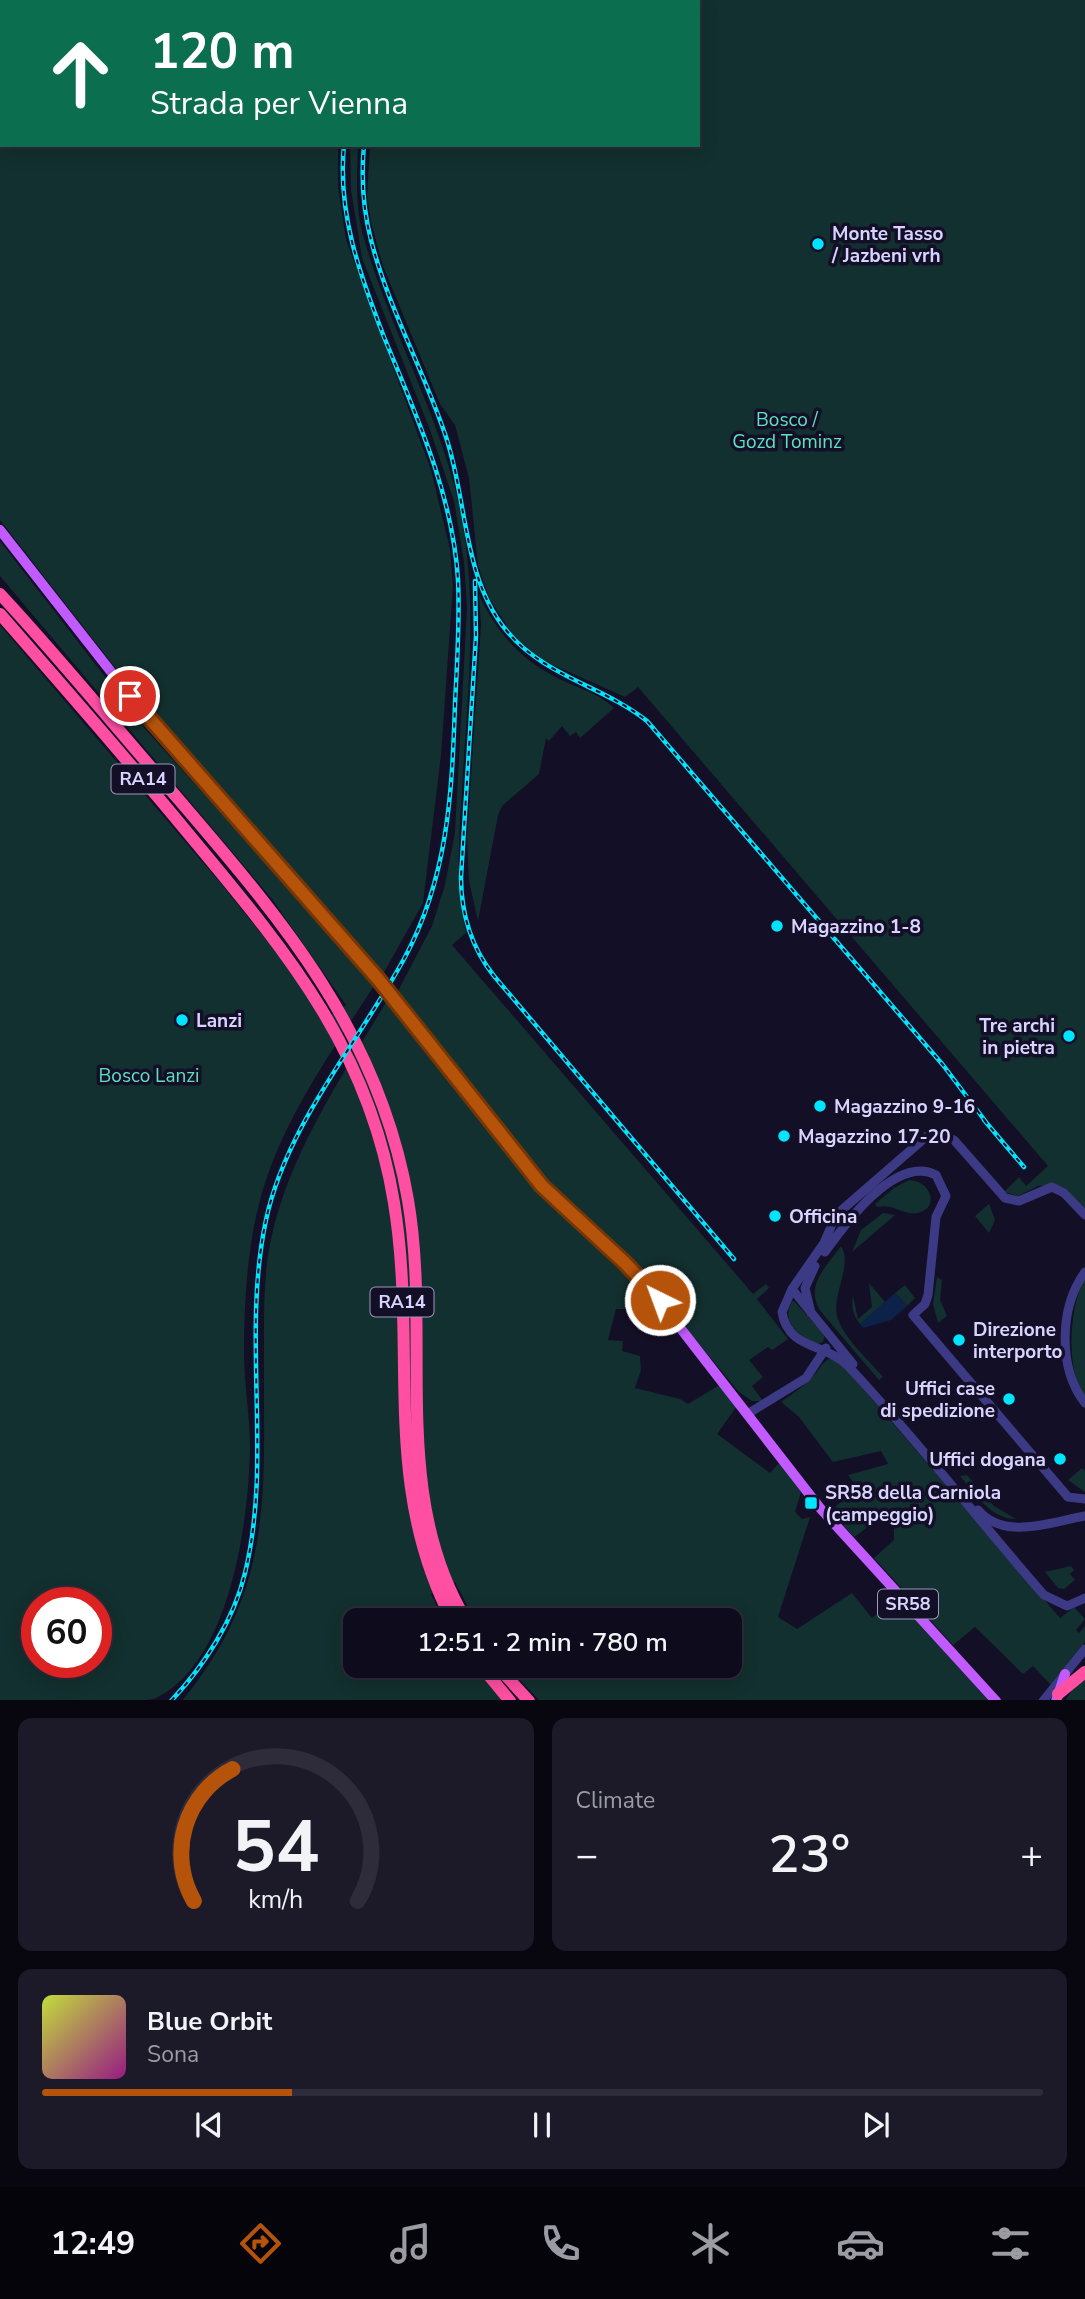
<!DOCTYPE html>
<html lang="en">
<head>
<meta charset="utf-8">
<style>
  :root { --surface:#0e0b1c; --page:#1c1929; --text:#f1f3f6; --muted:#9b9ba3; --line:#2e2b3b; --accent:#b45309 }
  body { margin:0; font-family:"Nunito Sans",sans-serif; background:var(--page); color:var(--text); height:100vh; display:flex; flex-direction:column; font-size:26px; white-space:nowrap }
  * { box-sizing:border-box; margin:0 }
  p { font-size:23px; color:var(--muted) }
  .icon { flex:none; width:38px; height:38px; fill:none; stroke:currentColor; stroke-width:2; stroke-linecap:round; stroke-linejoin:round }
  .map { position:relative; height:1700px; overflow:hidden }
  .details { display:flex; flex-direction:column; gap:18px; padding:18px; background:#08060f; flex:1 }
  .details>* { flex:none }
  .hud { position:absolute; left:0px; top:0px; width:700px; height:147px; box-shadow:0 4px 18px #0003,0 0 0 2px var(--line); background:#0b6e4f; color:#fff; overflow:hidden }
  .speed { position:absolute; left:21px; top:1587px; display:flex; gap:14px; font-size:35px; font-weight:700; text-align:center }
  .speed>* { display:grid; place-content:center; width:91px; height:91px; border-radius:50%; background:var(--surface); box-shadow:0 4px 18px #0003,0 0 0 2px var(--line); line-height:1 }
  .speed .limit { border:10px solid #d22; background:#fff; color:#111 }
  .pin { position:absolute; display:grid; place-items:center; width:60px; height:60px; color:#fff; margin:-30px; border:4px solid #fff; border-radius:50%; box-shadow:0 2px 7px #0007 }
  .me { position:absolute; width:77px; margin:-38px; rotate:318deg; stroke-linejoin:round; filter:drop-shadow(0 0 5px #0008) }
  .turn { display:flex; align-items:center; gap:24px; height:147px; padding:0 35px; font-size:32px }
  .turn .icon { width:91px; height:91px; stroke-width:2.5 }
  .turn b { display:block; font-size:49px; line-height:60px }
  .big { font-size:52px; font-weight:600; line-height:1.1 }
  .details .widget { flex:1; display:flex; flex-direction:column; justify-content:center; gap:10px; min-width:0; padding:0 24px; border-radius:14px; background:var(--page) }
  .details .dial { align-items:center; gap:0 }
  .dial svg { height:182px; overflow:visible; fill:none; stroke:var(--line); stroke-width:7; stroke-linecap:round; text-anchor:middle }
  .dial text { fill:var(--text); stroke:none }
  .song { display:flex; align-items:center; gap:21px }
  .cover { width:84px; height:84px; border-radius:10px; background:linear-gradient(135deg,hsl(70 70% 55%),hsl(310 70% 35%)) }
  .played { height:7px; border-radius:4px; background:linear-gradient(90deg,var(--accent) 25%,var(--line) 25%) }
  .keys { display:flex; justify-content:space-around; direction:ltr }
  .heat { display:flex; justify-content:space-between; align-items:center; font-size:38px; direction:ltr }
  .details .tiles { flex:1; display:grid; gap:18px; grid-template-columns:1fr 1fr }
  .widget:last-child { grid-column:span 2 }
  .trip { position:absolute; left:343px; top:1608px; width:399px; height:70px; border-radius:14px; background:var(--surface); box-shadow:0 4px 18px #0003,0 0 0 2px var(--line); font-weight:600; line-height:70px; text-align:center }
  .menu { display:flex; height:112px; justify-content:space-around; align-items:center; background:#06040b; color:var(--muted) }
  .menu .icon { width:49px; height:49px }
  .menu .on { color:var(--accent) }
  .menu b { font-size:32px; color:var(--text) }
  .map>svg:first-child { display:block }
  .green { fill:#12302f; fill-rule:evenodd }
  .water { fill:#0c2248 }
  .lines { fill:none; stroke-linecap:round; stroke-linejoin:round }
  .minor { stroke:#3d3a85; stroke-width:9 }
  .major { stroke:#c25bff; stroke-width:10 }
  .highway { stroke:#ff4fa3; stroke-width:12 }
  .rail-casing { stroke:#00e5ff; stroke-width:4.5 }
  .rail { stroke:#130f26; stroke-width:2; stroke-dasharray:5; stroke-linecap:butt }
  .route-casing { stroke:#753606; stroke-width:18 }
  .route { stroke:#b45309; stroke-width:12 }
  .poi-dot { fill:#00e5ff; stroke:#130f26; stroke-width:2.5 }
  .labels { text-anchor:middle; stroke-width:7; stroke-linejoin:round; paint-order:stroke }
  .shield { fill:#130f26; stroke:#9e99be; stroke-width:2 }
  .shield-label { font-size:18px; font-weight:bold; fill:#d9d4ff }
  .poi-label { font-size:19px; font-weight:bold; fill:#d9d4ff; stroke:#130f26; text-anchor:start }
  .park-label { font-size:19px; fill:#5fe0c0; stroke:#130f26 }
</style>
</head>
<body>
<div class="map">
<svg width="1085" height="1701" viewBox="0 0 1085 1701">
  <rect width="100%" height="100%" fill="#130f26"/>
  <path class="green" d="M0,0h379l-377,2v143h336v42l8,53 85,230 19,79 3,37 -12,169 -18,148 -40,71 -223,-249 -160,-205z
    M414,0h671v1213l-31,-28 -16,1 -20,10 -14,-4 15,-15 7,9 22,-20 -410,-479 -13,10 -85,-38 -27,-24 -24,-37 -11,-33 -9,-87 -14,-53 -15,-21 -57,-138 -11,-40 -5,-29 3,-52h328v-143z
    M350,145h8c-1,29 -3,62 5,90 26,94 77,179 97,275 19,92 7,187 2,280 -3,49 -7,95 4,143l-14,12 301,349 13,-10 3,4 -12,11 31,40 -16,11 -4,-3 -19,13 14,17 -11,9 11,15h-11l-14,-10 -119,-144 -70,-63 -151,-193 34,-65 13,-41 10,-53 12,-224 -3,-46 -10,-61 -24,-71 -68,-172 -11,-68z
    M0,541l147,190 228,253c-44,69 -96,140 -116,220 -12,47 -15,100 -15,148 0,32 6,64 6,95 -1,74 -20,218 -96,252 -10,2 -27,1 -37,1 -39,0 -78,0 -117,0v-1075l223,261 73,91 27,43 23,-15 -74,-106 -272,-323zM37,1603h59v59h-59z
    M479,595c16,34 39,62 73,80 20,12 45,16 62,33l-34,30 -4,-6 -6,4 -8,-10 -13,15 -3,-3 -7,36 -37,32 -4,9 -20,106 -9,-40 -2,-43 14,-213z
    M389,997l144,188 113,111v13h-30l-8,31 15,1 -1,10 18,5 1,14 -6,18 45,11 8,5 33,-20 16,22 -20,28 53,39 10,-11 21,30 -6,20 7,7 8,-2 -32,100 19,12 55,-36 20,25 24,-20 92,102h-449l-33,-34h224v-46h-255l-20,-38 -24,12 13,26h-89v46h118l30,34 -321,1c94,-115 81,-208 82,-346 0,-38 -1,-79 7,-116 19,-88 73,-165 118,-242z
    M909,1180c23,1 31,29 8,33 -14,2 -25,-10 -40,-6l-2,-3 19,-16z
    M989,1204l6,16 -6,13 -14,-17z
    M883,1213l12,2 -43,37 9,-22z
    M841,1246c12,19 -9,48 -4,70 6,22 32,44 46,61l-4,3 -57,-67c-19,-26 4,-46 19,-67z
    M937,1277l5,3 -2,20 7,16 -9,7 -5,-19z
    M1085,1278v119c-20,-26 -16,-91 0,-119z
    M869,1283l16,19 -25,22c-7,-9 -9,-17 -7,-28l5,23 14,-12z
    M905,1285l10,13 -8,8 -12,-13z
    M793,1300l32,35 -2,7 -5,2c-19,-7 -39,-23 -25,-44z
    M831,1358l16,12 213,248 14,-11 11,12 -9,11 3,3 6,-7v16l-34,43 -18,-19 -10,8 -48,-47 -22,18 -79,-87 20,-18v-32l-40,29 -19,-21 1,-10 21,-18 -9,-13 40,-11 -7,-13 -48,11 -34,-45 -18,-15c11,-8 22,-15 31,-25 8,-7 9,-15 19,-19z
    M1082,1468l3,3v21l-17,-12z
    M967,1475l27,31 22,13c-26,0 -40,-25 -56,-43z
    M1071,1566l3,4 -4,4 5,6 -11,9 -6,-1 -13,-16z
    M1085,1679v21l-20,1 10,-15z"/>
  <path class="water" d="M895,1293l12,13 -16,14 -28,8 -3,-4z"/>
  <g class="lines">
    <path class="minor" d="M1085,1215l-21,-22 -12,-6 -33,14 -14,-3 -51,-58 -11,-5 -16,1 -91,79 -12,28 -32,46 -10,23c6,38 44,31 66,54 69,73 130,154 196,229l23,11 18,-8
      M825,1252c20,-28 71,-98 111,-77l10,21 -10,21 -8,78 -3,9 -12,11 155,182 17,2
      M1085,1272c-26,36 -27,96 0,131
      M792,1289l61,75
      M811,1313l-6,-25 10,-22
      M749,1413l57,-35 20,-30
      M978,1510c26,31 73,12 107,6
      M1043,1701l42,-52"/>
    <path class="major" d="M0,530l130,166 248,283 164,207 108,103 170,219 176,193
      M1056,1701l9,-27"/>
    <path class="highway" d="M0,594c56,60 108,124 162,186 111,130 216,245 246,420 24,140 -19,292 58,420
      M0,614c63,72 126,144 187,218 97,117 182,215 207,371 24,146 -14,279 58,417
      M481,1666l29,35
      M497,1666l32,35
      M1058,1694l27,-22"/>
    <g class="rail-casing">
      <path id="rail" d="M385,2l1,-2
        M364,145c-3,32 -1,64 7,95 17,67 52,129 74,194 22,62 17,143 61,196 37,46 97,56 141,91l296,344 46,61
        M475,581l1,55 -15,241c0,36 10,70 33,99l240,283
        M984,1120l40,47
        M171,1701c33,-35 63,-81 74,-128 28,-114 -4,-237 21,-353 20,-94 92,-177 138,-261 44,-81 48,-165 51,-255 2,-41 5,-83 3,-124 -5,-85 -42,-165 -74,-243 -24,-62 -47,-124 -40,-192"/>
    </g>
    <use href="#rail" class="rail"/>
  </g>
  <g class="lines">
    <g class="route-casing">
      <path id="route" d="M130,696l248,283 164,207 83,77 35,37"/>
    </g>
    <use href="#route" class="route"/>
  </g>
  <g class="poi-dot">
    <circle cx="818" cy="244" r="7"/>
    <circle cx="777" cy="926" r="7"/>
    <circle cx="182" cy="1020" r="7"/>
    <circle cx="1069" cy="1036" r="7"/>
    <circle cx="820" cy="1106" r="7"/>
    <circle cx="784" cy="1136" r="7"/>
    <circle cx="775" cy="1216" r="7"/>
    <circle cx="959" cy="1340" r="7"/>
    <circle cx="1009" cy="1399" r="7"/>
    <circle cx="1060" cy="1459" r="7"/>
    <rect x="804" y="1496" width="14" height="14" rx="3.5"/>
  </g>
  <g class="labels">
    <g class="shield">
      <rect x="111.5" y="764.5" width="63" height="29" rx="5"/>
      <rect x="370.5" y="1287.5" width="63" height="29" rx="5"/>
      <rect x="878" y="1589.5" width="60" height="29" rx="5"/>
    </g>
    <g class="shield-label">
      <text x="143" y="785">RA14</text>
      <text x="402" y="1308">RA14</text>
      <text x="908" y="1610">SR58</text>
    </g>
    <g class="poi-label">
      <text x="832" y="240">Monte Tasso<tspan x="832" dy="22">/ Jazbeni vrh</tspan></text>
      <text x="791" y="933">Magazzino 1-8</text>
      <text x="196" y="1027">Lanzi</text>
      <text x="1055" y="1032" text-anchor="end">Tre archi<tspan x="1055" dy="22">in pietra</tspan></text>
      <text x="834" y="1113">Magazzino 9-16</text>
      <text x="798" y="1143">Magazzino 17-20</text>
      <text x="789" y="1223">Officina</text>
      <text x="973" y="1336">Direzione<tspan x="973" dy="22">interporto</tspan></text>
      <text x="995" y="1395" text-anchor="end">Uffici case<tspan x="995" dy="22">di spedizione</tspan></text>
      <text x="1046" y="1466" text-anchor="end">Uffici dogana</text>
      <text x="825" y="1499">SR58 della Carniola<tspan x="825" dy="22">(campeggio)</tspan></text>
    </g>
    <g class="park-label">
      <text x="787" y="426">Bosco /<tspan x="787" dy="22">Gozd Tominz</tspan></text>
      <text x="149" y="1082">Bosco Lanzi</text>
    </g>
  </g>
</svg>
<div class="speed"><div class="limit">60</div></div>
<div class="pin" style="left:130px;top:696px;background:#d93025"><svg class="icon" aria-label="arrive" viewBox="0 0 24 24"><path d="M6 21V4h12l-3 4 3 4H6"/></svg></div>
<svg class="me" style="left:660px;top:1300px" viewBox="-20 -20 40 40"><circle r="17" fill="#b45309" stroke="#fff" stroke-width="3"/><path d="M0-11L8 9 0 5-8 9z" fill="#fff"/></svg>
<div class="trip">12:51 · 2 min · 780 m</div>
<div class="hud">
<div class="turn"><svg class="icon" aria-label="ahead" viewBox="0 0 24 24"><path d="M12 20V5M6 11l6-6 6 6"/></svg><div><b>120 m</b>Strada per Vienna</div></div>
</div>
</div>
<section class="details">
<div class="tiles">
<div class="widget dial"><svg viewBox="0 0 100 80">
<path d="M14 69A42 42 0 1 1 86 69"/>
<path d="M14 69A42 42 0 0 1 31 11" stroke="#b45309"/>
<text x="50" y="56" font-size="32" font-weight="700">54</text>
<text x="50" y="72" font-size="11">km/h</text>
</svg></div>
<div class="widget"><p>Climate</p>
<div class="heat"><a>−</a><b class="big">23°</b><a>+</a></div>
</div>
<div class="widget">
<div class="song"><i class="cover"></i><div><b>Blue Orbit</b><p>Sona</p></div></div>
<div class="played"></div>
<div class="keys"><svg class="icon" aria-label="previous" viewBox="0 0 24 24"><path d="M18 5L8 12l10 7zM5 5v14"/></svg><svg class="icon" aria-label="pause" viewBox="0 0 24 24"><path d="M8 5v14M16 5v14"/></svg><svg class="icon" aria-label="next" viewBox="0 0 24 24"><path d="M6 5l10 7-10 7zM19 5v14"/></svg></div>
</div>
</div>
</section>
<nav class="menu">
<b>12:49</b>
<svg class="icon on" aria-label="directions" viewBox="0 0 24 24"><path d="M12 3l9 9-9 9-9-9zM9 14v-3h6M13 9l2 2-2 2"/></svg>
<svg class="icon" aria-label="music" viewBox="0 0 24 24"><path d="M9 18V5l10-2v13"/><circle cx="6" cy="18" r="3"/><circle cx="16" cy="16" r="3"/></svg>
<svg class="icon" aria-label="phone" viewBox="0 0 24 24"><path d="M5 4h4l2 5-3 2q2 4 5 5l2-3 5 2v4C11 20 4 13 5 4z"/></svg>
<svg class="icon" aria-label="climate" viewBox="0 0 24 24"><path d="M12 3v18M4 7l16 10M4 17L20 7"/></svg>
<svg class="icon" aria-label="car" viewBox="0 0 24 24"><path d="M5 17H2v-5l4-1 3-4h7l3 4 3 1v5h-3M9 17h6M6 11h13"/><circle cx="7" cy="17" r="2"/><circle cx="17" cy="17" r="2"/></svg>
<svg class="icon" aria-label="filters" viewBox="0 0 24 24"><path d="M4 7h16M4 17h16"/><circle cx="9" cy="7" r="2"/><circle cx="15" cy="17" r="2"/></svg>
</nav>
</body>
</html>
